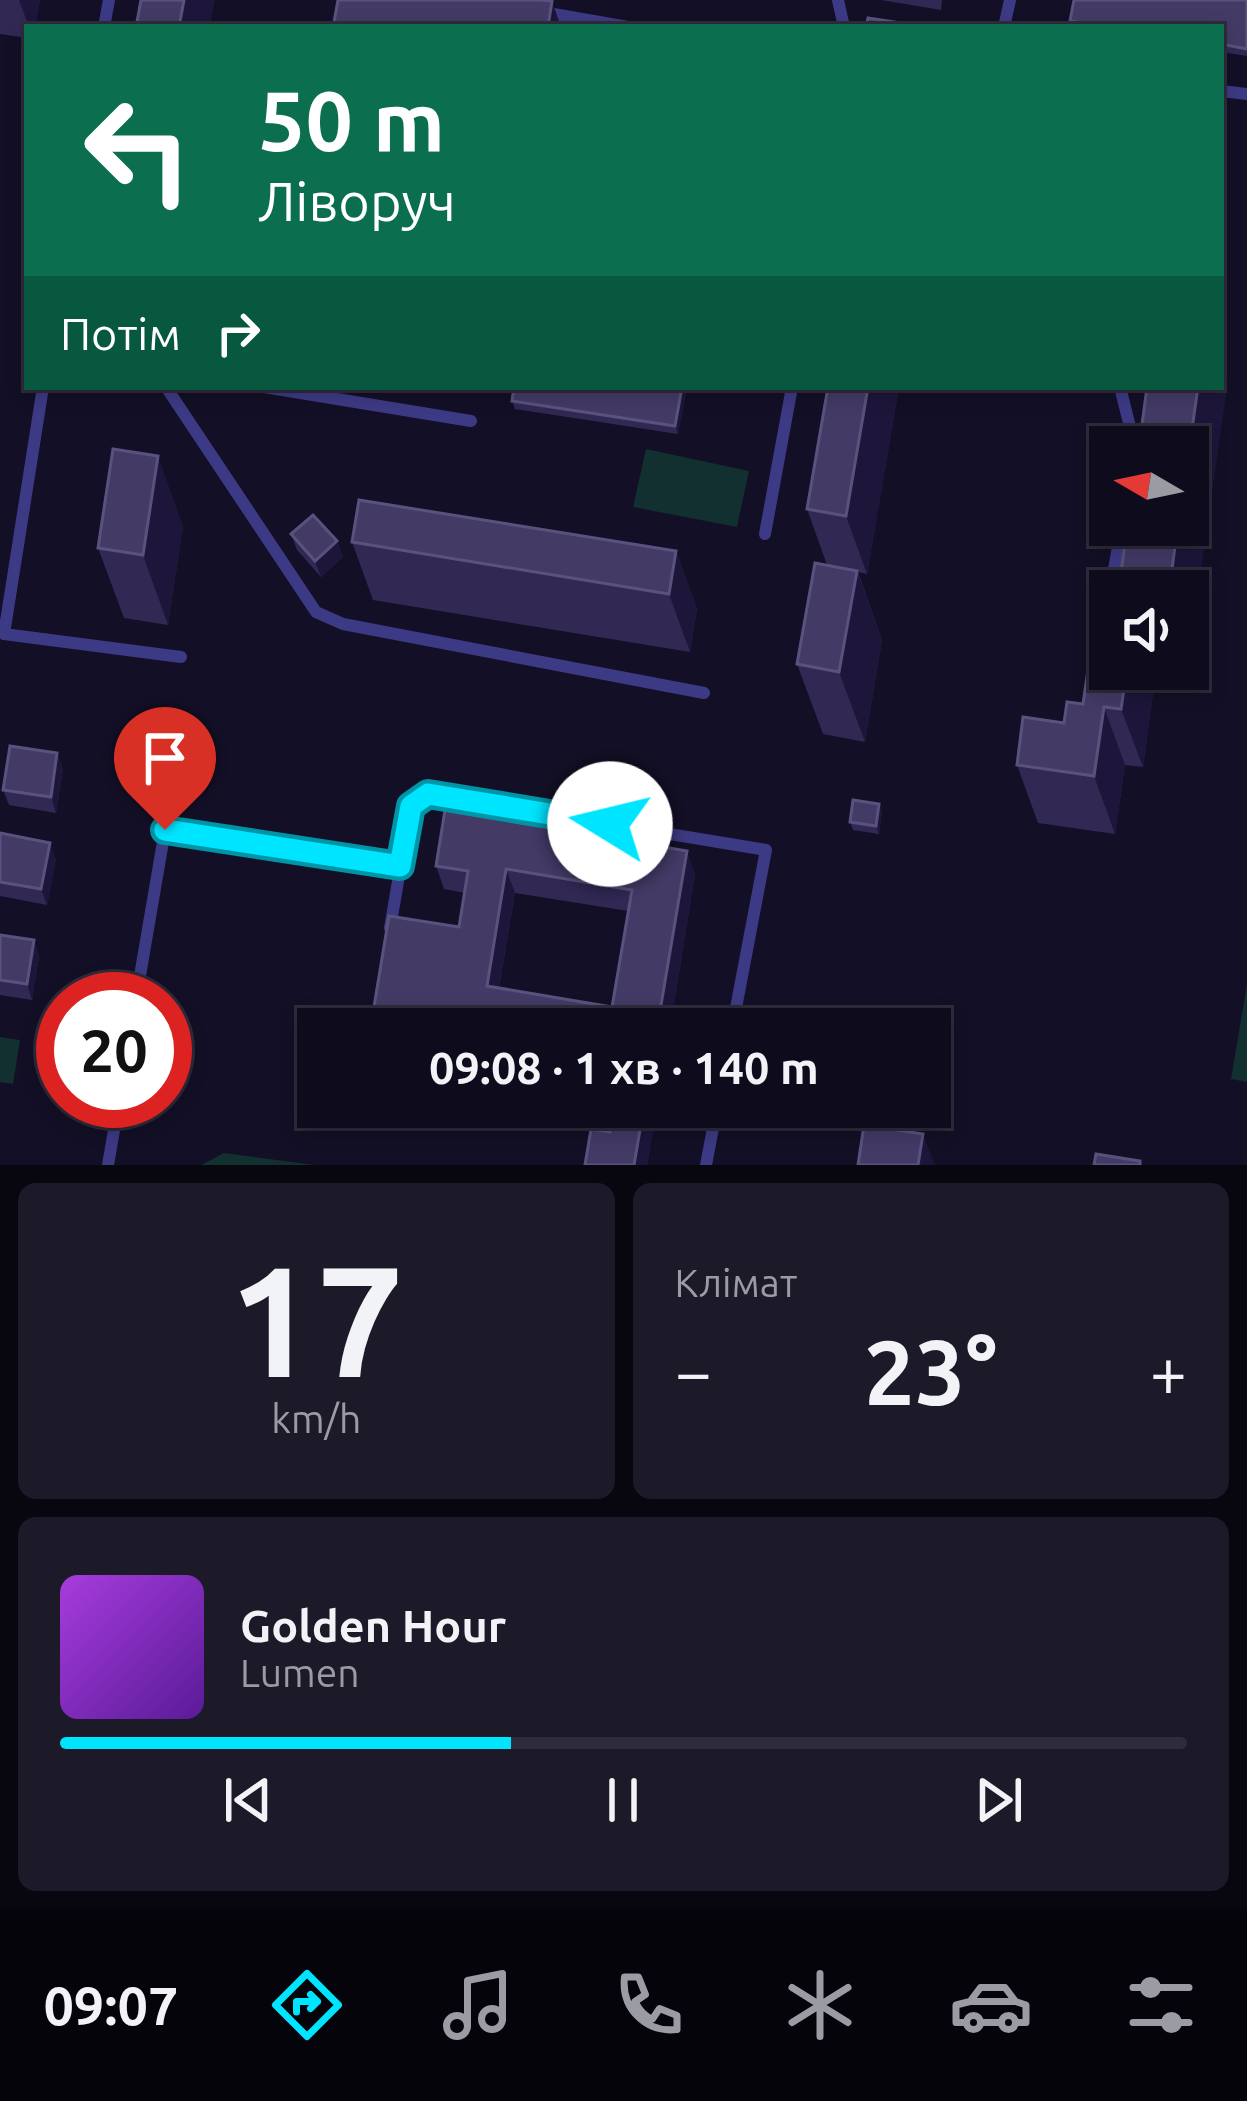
<!DOCTYPE html>
<html lang="uk">
<head>
<meta charset="utf-8">
<style>
  :root { --surface:#0e0b1c; --page:#1c1929; --text:#f1f3f6; --muted:#9b9ba3; --line:#2e2b3b; --accent:#00e5ff }
  body { margin:0; font-family:Ubuntu,sans-serif; background:var(--page); color:var(--text); height:100vh; display:flex; flex-direction:column; font-size:45px; white-space:nowrap }
  * { box-sizing:border-box; margin:0 }
  p { font-size:39px; color:var(--muted) }
  .icon { flex:none; width:66px; height:66px; fill:none; stroke:currentColor; stroke-width:2; stroke-linecap:round; stroke-linejoin:round }
  .map { position:relative; height:1165px; overflow:hidden }
  .sheet { display:flex; flex-direction:column; gap:18px; padding:18px; background:#08060f; flex:1 }
  .sheet>* { flex:none }
  .top-card { position:absolute; left:24px; top:24px; width:1200px; height:366px; border-radius:0px; box-shadow:0 6px 18px #0003,0 0 0 3px var(--line); background:#0b6e4f; color:#fff; overflow:hidden }
  .needle { width:78px; rotate:279deg }
  .controls { position:absolute; left:1089px; top:426px; display:grid; gap:24px }
  .controls a { display:grid; place-items:center; width:120px; height:120px; border-radius:0px; background:var(--surface); box-shadow:0 6px 18px #0003,0 0 0 3px var(--line); font-size:60px }
  .speed { position:absolute; left:36px; top:972px; display:flex; gap:24px; font-size:60px; font-weight:700; text-align:center }
  .speed>* { display:grid; place-content:center; width:156px; height:156px; border-radius:50%; background:var(--surface); box-shadow:0 6px 18px #0003,0 0 0 3px var(--line); line-height:1 }
  .speed .limit { border:18px solid #d22; background:#fff; color:#111 }
  .pin { position:absolute; display:grid; place-items:center; width:102px; height:102px; color:#fff; margin:-123px -51px; border-radius:50% 50% 50% 0; rotate:-45deg; box-shadow:0 0 12px #0007 }
  .pin .icon { rotate:45deg }
  .me { position:absolute; width:132px; margin:-66px; rotate:279deg; stroke-linejoin:round; filter:drop-shadow(0 0 9px #0008) }
  .turn { display:flex; align-items:center; gap:42px; height:252px; padding:0 36px; font-size:54px }
  .turn .icon { width:156px; height:156px; stroke-width:2.5 }
  .turn b { display:block; font-size:84px; line-height:102px }
  .then { display:flex; align-items:center; height:114px; padding:0 36px; background:#0003; gap:24px; font-size:45px }
  .big { font-size:90px; font-weight:700; line-height:1.1 }
  .sheet .widget { flex:1; display:flex; flex-direction:column; justify-content:center; gap:18px; min-width:0; padding:0 42px; border-radius:18px; background:var(--page) }
  .sheet .dial { align-items:center; gap:0 }
  .dial b { font-size:156px; line-height:1 }
  .song { display:flex; align-items:center; gap:36px }
  .cover { width:144px; height:144px; border-radius:18px; background:linear-gradient(135deg,hsl(280 70% 55%),hsl(270 70% 35%)) }
  .played { height:12px; border-radius:6px; background:linear-gradient(90deg,var(--accent) 40%,var(--line) 40%) }
  .keys { display:flex; justify-content:space-around; direction:ltr }
  .heat { display:flex; justify-content:space-between; align-items:center; font-size:66px; direction:ltr }
  .sheet .tiles { flex:1; display:grid; gap:18px; grid-template-columns:1fr 1fr }
  .widget:last-child { grid-column:span 2 }
  .trip { position:absolute; left:297px; top:1008px; width:654px; height:120px; border-radius:0px; background:var(--surface); box-shadow:0 6px 18px #0003,0 0 0 3px var(--line); font-weight:700; line-height:120px; text-align:center }
  .tab-bar { display:flex; height:192px; justify-content:space-around; align-items:center; background:#06040b; color:var(--muted) }
  .tab-bar .icon { width:84px; height:84px }
  .tab-bar .current { color:var(--accent) }
  .tab-bar b { font-size:54px; color:var(--text) }
  .map>svg:first-child { display:block }
  .green { fill:#12302f }
  .lines { fill:none; stroke-linecap:round; stroke-linejoin:round }
  .lane { stroke:#3d3a85; stroke-width:12 }
  .wall { fill:#312854; fill-rule:evenodd }
  .shaded-wall { fill:#1d163a }
  .building { fill:#433a66; stroke:#5a527e; stroke-width:3; fill-rule:evenodd }
  .route-casing { stroke:#0095a6; stroke-width:30 }
  .route { stroke:#00e5ff; stroke-width:21 }
</style>
</head>
<body>
<div class="map">
<svg width="1247" height="1165" viewBox="0 0 1247 1165">
  <rect width="100%" height="100%" fill="#130f26"/>
  <path class="green" d="M646,449l103,22 -12,56 -104,-20z
    M1247,984v98l-16,-3z
    M0,1037l20,3 -7,44 -13,-2z
    M224,1153l90,12h-113z"/>
  <g class="lines">
    <path class="lane" d="M838,0l6,27
      M542,12l86,15
      M104,27l5,-27
      M1004,27l6,-27
      M1221,91l26,3
      M43,387l-39,247 177,23
      M166,387l150,225 27,12 361,69
      M264,387l207,34
      M1120,387l15,60
      M765,534l27,-147
      M1110,591l12,-66
      M1105,622l5,-28
      M390,928l21,-122 17,-12 338,56 -34,179
      M136,999l29,-169 235,37
      M108,1165l11,-64
      M706,1165l11,-58"/>
  </g>
  <path class="wall" d="M0,0h40l-5,27h-8v11l-27,-4z
    M881,0h61l-1,10z
    M1247,0v56l-26,-4v-25h-148l-3,-6z
    M334,22l227,5h-225z
    M514,387h173l-9,47 -163,-25 -3,-8z
    M828,387h71l-32,187 -9,-2 24,68 -17,102 -42,-8 -26,-70 30,-99 -20,-56z
    M183,526l-15,99 -44,-7 -26,-70z
    M291,534l46,7 6,16 -22,20 -24,-27z
    M352,542l324,9 21,58 -7,43 -317,-52z
    M1110,669h77l-1,6 -30,-4 -13,96 -18,-2 -10,69 -77,-11 -21,-58 66,-61z
    M57,753l6,16 -7,44 -47,-8 -6,-15z
    M879,804l3,8 -3,22 -26,-4 -3,-8z
    M0,833l56,26 -9,46 -47,-9z
    M436,866l259,8 -25,155h-298l-1,-4 88,-98 6,-34 -21,-4zM515,893l113,18 -16,96 -113,-19z
    M0,935l34,5 5,16 -7,44 -32,-5z
    M603,1107h54l-10,58h-62l25,-33 1,-11 -3,-1z"/>
  <path class="shaded-wall" d="M19,0h21l-5,27h-6z
    M184,0h31l-5,27h-31z
    M552,1l9,26h-13z
    M1221,380l5,14 -38,269v-72h-19l9,-66h10v-68l10,-70h23z
    M682,387h5l-9,47 -3,-8z
    M868,387h31l-32,187 -21,-58z
    M158,456l25,70 -15,99 -25,-70z
    M337,541l6,16 -22,20 -6,-16z
    M676,551l21,58 -7,43 -21,-58z
    M857,571l25,69 -17,102 -26,-70z
    M1127,669h28l1,2 -13,96 -22,-58z
    M1104,707l21,58 -10,69 -21,-58z
    M57,753l6,16 -7,44 -5,-16z
    M879,804l3,8 -3,22 -3,-8z
    M50,843l6,16 -9,46 -6,-16z
    M687,851l8,23 -25,155h-13z
    M506,869l9,24 -20,117 -8,-24z
    M34,940l5,16 -7,44 -5,-16z
    M644,1107h13l-10,58h-13z
    M923,1134l12,31h-17z"/>
  <path class="building" d="M141,0h43l-5,27h-43z
    M338,0h204l10,1 -4,26h-178l-36,-5z
    M1074,0h173v49l-26,-5v-17h-110l-41,-6z
    M868,18l40,6v3h-42z
    M514,387h168l-7,39 -163,-25z
    M828,387h40l-22,129 -39,-7z
    M1147,387h51l-10,70v-10h-49z
    M113,449l45,7 -15,99 -45,-7z
    M359,500l317,51 -7,43 -317,-52z
    M313,515l24,26 -22,20 -24,-27z
    M1128,525h50l-9,66h-51z
    M815,563l42,8 -18,101 -42,-8z
    M1097,608l13,2v59h17l-6,40 -17,-2 -10,69 -77,-11 6,-48 41,6 3,-21 16,2z
    M10,746l47,7 -6,44 -48,-7z
    M853,800l26,4 -3,22 -26,-4z
    M445,810l242,41 -30,178h-156l-35,-6 -1,6h-73l-21,-4 18,-109 70,11 9,-56 -32,-5zM506,869l126,21 -20,117 -125,-21z
    M0,833l50,10 -9,46 -41,-7z
    M0,935l34,5 -7,44 -27,-4z
    M614,1107h30l-10,58h-49l6,-36 19,3z
    M864,1125l59,9 -5,31h-60z
    M1096,1154l44,7v4h-46z"/>
  <g class="lines">
    <g class="route-casing">
      <path id="route" d="M165,830l235,36 11,-60 17,-12 182,30"/>
    </g>
    <use href="#route" class="route"/>
  </g>
</svg>
<div class="controls">
<a><svg class="needle" viewBox="-14 -14 28 28"><path d="M0-13l5 13h-10z" fill="#e53935"/><path d="M0 13l5-13h-10z" fill="#9b9ba3"/></svg></a>
<a><svg class="icon" aria-label="sound" viewBox="0 0 24 24"><path d="M4 9h4l5-4v14l-5-4H4zM17 9q2 3 0 6"/></svg></a>
</div>
<div class="speed"><div class="limit">20</div></div>
<div class="pin" style="left:165px;top:830px;background:#d93025"><svg class="icon" aria-label="arrive" viewBox="0 0 24 24"><path d="M6 21V4h12l-3 4 3 4H6"/></svg></div>
<svg class="me" style="left:610px;top:824px" viewBox="-20 -20 40 40"><circle r="19" fill="#fff"/><path d="M0-13L10 11 0 6-10 11z" fill="#00e5ff"/></svg>
<div class="trip">09:08 · 1 хв · 140 m</div>
<div class="top-card">
<div class="turn"><svg class="icon" aria-label="left" viewBox="0 0 24 24"><path d="M17 20v-9H6M10 6l-5 5 5 5"/></svg><div><b>50 m</b>Ліворуч</div></div>
<div class="then">Потім<svg class="icon" aria-label="right" viewBox="0 0 24 24"><path d="M7 20v-9h11M14 6l5 5-5 5"/></svg></div>
</div>
</div>
<section class="sheet">
<div class="tiles">
<div class="widget dial"><b>17</b><p>km/h</p></div>
<div class="widget"><p>Клімат</p>
<div class="heat"><a>−</a><b class="big">23°</b><a>+</a></div>
</div>
<div class="widget">
<div class="song"><i class="cover"></i><div><b>Golden Hour</b><p>Lumen</p></div></div>
<div class="played"></div>
<div class="keys"><svg class="icon" aria-label="previous" viewBox="0 0 24 24"><path d="M18 5L8 12l10 7zM5 5v14"/></svg><svg class="icon" aria-label="pause" viewBox="0 0 24 24"><path d="M8 5v14M16 5v14"/></svg><svg class="icon" aria-label="next" viewBox="0 0 24 24"><path d="M6 5l10 7-10 7zM19 5v14"/></svg></div>
</div>
</div>
</section>
<nav class="tab-bar">
<b>09:07</b>
<svg class="icon current" aria-label="directions" viewBox="0 0 24 24"><path d="M12 3l9 9-9 9-9-9zM9 14v-3h6M13 9l2 2-2 2"/></svg>
<svg class="icon" aria-label="music" viewBox="0 0 24 24"><path d="M9 18V5l10-2v13"/><circle cx="6" cy="18" r="3"/><circle cx="16" cy="16" r="3"/></svg>
<svg class="icon" aria-label="phone" viewBox="0 0 24 24"><path d="M5 4h4l2 5-3 2q2 4 5 5l2-3 5 2v4C11 20 4 13 5 4z"/></svg>
<svg class="icon" aria-label="climate" viewBox="0 0 24 24"><path d="M12 3v18M4 7l16 10M4 17L20 7"/></svg>
<svg class="icon" aria-label="car" viewBox="0 0 24 24"><path d="M5 17H2v-5l4-1 3-4h7l3 4 3 1v5h-3M9 17h6M6 11h13"/><circle cx="7" cy="17" r="2"/><circle cx="17" cy="17" r="2"/></svg>
<svg class="icon" aria-label="filters" viewBox="0 0 24 24"><path d="M4 7h16M4 17h16"/><circle cx="9" cy="7" r="2"/><circle cx="15" cy="17" r="2"/></svg>
</nav>
</body>
</html>
